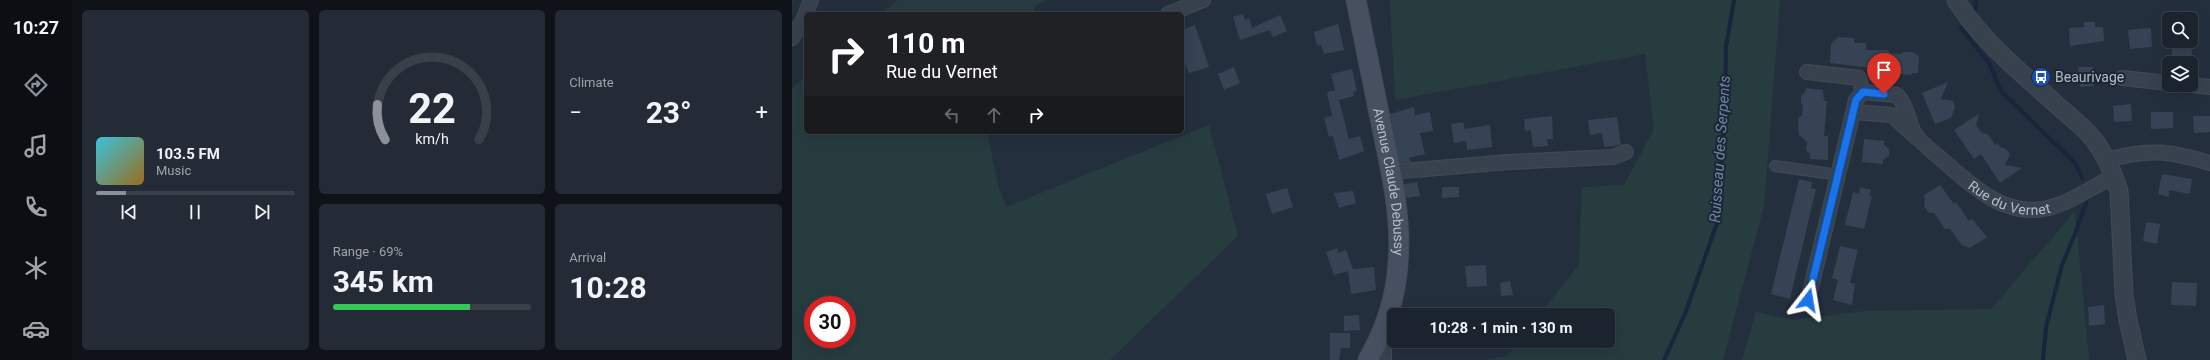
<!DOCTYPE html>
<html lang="en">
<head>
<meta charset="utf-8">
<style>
  :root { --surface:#1b232e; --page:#242b36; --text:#f1f3f6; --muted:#a0a4aa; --line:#39404a; --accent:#8c9099 }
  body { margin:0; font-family:Roboto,sans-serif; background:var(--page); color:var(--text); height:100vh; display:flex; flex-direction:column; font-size:15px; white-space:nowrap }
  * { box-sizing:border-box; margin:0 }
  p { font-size:13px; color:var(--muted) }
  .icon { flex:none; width:22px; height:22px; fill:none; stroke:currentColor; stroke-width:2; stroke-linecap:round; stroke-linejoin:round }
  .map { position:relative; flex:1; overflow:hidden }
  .side { display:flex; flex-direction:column; gap:10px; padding:10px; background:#0f1319; width:720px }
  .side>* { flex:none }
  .guide { position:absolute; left:12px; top:12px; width:380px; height:122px; border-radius:6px; box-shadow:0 4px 16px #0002,0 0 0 1px var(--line); background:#202124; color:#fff; overflow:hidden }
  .controls { position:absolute; left:1370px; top:12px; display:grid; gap:8px }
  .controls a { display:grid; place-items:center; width:36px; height:36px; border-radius:6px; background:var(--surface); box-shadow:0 4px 16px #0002,0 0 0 1px var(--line); font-size:20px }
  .speed { position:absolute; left:12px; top:296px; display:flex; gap:8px; font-size:20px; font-weight:700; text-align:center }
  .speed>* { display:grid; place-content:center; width:52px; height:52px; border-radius:50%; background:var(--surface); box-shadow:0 4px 16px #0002,0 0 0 1px var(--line); line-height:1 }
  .speed .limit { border:6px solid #d22; background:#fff; color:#111 }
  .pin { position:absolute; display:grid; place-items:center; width:34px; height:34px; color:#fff; margin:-41px -17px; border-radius:50% 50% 50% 0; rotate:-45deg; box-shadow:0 0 4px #0007 }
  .pin .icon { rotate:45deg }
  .me { position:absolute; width:44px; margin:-22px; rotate:14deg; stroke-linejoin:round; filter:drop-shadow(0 0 3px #0008) }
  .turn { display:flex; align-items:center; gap:14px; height:84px; padding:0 16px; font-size:18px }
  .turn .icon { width:52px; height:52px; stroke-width:2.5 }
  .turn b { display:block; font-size:28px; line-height:34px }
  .lanes { display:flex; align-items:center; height:38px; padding:0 16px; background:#0003; justify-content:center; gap:20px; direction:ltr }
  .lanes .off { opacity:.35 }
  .big { font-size:30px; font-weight:700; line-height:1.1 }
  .side .widget { flex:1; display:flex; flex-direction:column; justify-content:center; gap:6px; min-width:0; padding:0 14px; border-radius:6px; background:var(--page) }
  .side .dial { align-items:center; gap:0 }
  .dial svg { height:104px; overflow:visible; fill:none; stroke:var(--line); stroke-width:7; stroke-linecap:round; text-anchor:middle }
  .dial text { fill:var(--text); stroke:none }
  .song { display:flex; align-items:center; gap:12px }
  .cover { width:48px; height:48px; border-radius:6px; background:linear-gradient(135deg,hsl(190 70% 55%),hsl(40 70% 35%)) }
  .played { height:4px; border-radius:2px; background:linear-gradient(90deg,var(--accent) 15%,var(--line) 15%) }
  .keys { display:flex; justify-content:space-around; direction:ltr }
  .heat { display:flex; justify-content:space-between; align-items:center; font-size:22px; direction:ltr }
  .charge { height:6px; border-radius:3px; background:linear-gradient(90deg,#34c759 69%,var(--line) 0) }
  .side .tiles { flex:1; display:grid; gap:10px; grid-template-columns:repeat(3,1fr) }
  .widget:first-child { grid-row:span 2 }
  .trip { position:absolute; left:595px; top:308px; width:228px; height:40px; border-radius:6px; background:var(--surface); box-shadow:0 4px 16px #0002,0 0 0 1px var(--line); font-weight:700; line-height:40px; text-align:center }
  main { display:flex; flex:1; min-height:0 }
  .dock { display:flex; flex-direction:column; width:72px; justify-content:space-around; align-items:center; background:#0b0e12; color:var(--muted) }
  .dock .icon { width:28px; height:28px }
  .dock .active { color:var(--accent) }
  .dock b { font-size:18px; color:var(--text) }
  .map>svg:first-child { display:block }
  .green { fill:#263c3f; fill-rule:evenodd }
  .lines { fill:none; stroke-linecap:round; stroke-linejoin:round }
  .stream { stroke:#17263c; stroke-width:4 }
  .building { fill:#364354 }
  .pedestrian-casing { stroke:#414a57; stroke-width:12 }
  .minor-casing { stroke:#414a57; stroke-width:16 }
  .tertiary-casing { stroke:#414a57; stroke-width:19 }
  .secondary-casing { stroke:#414a57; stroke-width:21 }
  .pedestrian { stroke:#38414e; stroke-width:10 }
  .minor { stroke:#38414e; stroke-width:14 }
  .tertiary { stroke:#38414e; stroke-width:17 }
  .secondary { stroke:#465061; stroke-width:19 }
  .route-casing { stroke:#114b97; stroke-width:10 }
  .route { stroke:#1a73e8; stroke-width:7 }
  .labels { text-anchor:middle; stroke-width:4; stroke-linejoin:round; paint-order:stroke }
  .poi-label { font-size:14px; fill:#b4bcc9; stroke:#1d2633; text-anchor:start }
  .street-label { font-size:14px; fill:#b4bcc9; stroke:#1d2633 }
  .water-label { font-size:15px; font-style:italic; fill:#6d86a8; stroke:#1d2633 }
</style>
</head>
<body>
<main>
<nav class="dock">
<b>10:27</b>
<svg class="icon active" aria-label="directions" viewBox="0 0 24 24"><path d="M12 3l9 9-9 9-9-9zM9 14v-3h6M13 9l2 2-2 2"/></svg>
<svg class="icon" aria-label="music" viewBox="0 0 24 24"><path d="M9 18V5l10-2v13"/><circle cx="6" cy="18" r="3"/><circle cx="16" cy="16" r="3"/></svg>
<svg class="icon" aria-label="phone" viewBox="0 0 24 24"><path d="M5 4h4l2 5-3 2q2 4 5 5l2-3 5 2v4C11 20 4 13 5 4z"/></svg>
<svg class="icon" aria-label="climate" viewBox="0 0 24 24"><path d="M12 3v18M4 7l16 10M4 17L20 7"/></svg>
<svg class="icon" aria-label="car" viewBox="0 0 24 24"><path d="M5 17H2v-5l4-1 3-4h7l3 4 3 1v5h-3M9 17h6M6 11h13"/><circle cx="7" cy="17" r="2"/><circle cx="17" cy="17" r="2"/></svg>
</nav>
<section class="side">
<div class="tiles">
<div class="widget">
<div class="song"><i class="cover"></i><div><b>103.5 FM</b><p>Music</p></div></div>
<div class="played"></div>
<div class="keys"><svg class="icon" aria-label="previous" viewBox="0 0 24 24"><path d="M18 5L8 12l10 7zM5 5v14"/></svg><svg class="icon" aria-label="pause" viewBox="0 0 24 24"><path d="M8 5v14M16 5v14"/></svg><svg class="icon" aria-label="next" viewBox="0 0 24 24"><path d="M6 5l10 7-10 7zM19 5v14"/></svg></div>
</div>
<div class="widget dial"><svg viewBox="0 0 100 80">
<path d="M14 69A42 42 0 1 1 86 69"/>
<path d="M14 69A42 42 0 0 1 8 42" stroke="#8c9099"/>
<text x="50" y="56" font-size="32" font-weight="700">22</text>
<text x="50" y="72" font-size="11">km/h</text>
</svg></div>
<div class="widget"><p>Climate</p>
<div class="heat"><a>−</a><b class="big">23°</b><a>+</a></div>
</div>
<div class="widget"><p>Range · 69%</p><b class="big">345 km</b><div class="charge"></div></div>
<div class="widget"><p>Arrival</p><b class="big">10:28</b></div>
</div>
</section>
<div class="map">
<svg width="1418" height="360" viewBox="0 0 1418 360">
  <rect width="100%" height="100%" fill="#242f3e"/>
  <path class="green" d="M106,0h148l-12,7 2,7h-155z
    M598,0h390l-16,206 -41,154h-239l23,-4 12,-15h89v-26h-69l40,-50 3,-78 42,-2 30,-56 -9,-75 -250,46z
    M14,76v56h181l11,53 8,22 203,-82 29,111 -128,124h-318v-272zM21,305h34v34h-34z
    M1283,211l14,149h-347l14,-48 37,8 71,-9 127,-2z"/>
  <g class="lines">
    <path class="stream" d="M1183,13l1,-13
      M1169,28l28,35 12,28 75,73 6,14
      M872,360l21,-46 32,-91 8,-108 1,-68 8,-47
      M1251,360l3,-33 16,-62 13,-31 14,-40"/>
  </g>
  <path class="building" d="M451,14l2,6 4,-2 3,10 28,-13 7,16 -14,6 -3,-7 -30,10 -7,-23z
    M1292,22h11v5h8l1,14 -34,5 -1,-18 15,-1z
    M546,24l6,26 -20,4 -3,-9 -4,1 -3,-14z
    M403,25l14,42 -20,6 -7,-16v-27z
    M1359,28l1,19 -22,2 -2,-19z
    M1046,37l16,1v5h12v7h22l2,3 11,1 2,-2h9l7,4 -1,17h-6v2l-17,-1v2l-24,-1 1,-7 -42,-5 1,-19z
    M1380,41h19l1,14 -20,1z
    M442,67l6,16 -16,7 -6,-16z
    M1286,67h15l1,19 -14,1z
    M560,69l5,22 -4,1 1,4 -15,4 10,39 11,-3 4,15 -25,9 -6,-24 -4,1 -5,-19 8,-2 -5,-24 8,-2 -4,-16z
    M1156,82l-7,17 12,2 2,6 -4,11 -16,6 -13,-31z
    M1014,88l17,2 1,11h3l-3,35h4v24l-18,-1v-5l-4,-4 1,-8 -8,-7 -1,-17 4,-3 1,-9 -2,-3v-7l4,-4z
    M1339,104l1,17 -18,1 -1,-16z
    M622,107l1,8 15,-3 3,19 -13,2 5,21 -16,4 2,4 -11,1 -10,-49z
    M1359,112h22v16l-22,1z
    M1187,114l-3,11 6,8 6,1 7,11 3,-2 2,4 6,2 4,5 -5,11 17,3 -22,15 -19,-29 -7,5 -20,-29z
    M760,116l1,23h-6l1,7 -15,1 -2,-17 -6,1 -1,-12z
    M1401,116h17v16l-16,1z
    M825,117l4,28 -17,2 -2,-14 -12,2 -2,-15z
    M671,122l2,7 25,-4 2,22 -25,3 -1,-9 -12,2 -3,-19z
    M1072,139l20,2v4l5,4v7l-6,4v4l-21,-2z
    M1370,174l30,5 -2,15 -21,-4v7l-11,-3z
    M1007,179l13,3 -1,6 5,1 -26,110 -19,-5z
    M625,182l3,14 -14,2 -2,-14z
    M1148,185l14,19 2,-2 13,19 3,-2 15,18 -17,11 -8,-3 -12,-16h-5l-11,-16 -6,-1 -4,-6 1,-8 -2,-2z
    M650,187h17v10l-17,1z
    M1068,187l11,3 -1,6 2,1 -8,32 -19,-4 8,-33 6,2z
    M495,188l6,19 -21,7 -6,-20z
    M561,191l3,12 -17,5 -5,-15z
    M1354,222l14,2 -3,20 -14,-3z
    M1048,246l18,4 -8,33 5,1 -3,21 -19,-5 5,-20 -6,-2z
    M545,248l1,5 8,-3 7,19 21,-2 2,23 -25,4 -3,-23 -14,4 -8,-23z
    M694,265l1,21 -20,1 -2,-21z
    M718,281l3,14 -12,1 -1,-13z
    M1380,282l25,1 -1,23 -25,-1z
    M1312,305l1,19 -16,2 -1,-19z
    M567,315l1,15 -16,1v-15z
    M538,333h20v15h-9l-2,12h-9z"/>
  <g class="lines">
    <g class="pedestrian-casing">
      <path id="pedestrian" d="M983,166l64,9"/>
    </g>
    <g class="minor-casing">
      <g id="minor">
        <path d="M376,14l35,-14"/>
        <path d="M0,38l11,-18 8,-20"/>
        <path id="s1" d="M1015,72l52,6 4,14 34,3c12,12 11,33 21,43 9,10 20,18 29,26 30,27 65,57 108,42 19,-6 41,-21 59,-30"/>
        <path d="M1330,78l47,5"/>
        <path d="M1399,85l19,2"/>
        <path d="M1062,112l38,3 24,22"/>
        <path d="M1315,160c41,-12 63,-9 103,3"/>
        <path d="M599,172l118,-10 104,-5 13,-5"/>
        <path d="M1016,300l48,-200 7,-8"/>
        <path d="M588,340l4,9v11"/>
      </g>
    </g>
    <g class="tertiary-casing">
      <path id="tertiary" d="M1164,0c26,42 66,73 102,106 13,12 30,24 39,38 10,15 17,30 22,47l5,103 4,26 9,40"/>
    </g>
    <g class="secondary-casing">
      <g id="secondary">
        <path id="s2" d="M564,0c9,43 17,85 26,128 9,43 20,90 16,135 -2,34 -13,67 -30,97"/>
      </g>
    </g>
    <use href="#pedestrian" class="pedestrian"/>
    <use href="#minor" class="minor"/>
    <use href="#tertiary" class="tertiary"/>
    <use href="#secondary" class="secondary"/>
  </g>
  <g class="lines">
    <g class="route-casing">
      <path id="route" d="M1016,300l48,-200 7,-8 21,2"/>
    </g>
    <use href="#route" class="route"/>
  </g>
  <defs>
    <g id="bus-disc" transform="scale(1)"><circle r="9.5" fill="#1a4fb4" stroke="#1d2633"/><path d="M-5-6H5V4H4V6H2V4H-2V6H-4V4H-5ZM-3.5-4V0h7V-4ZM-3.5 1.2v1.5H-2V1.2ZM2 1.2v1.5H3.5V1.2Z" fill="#fff"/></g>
  </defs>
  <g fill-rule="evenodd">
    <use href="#bus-disc" x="1249" y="77"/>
  </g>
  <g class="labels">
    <g class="poi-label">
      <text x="1263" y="82">Beaurivage</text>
    </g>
    <g class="street-label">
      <text dy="5" stroke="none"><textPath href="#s2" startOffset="185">Avenue Claude Debussy</textPath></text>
      <text dy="5" stroke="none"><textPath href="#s1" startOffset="262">Rue du Vernet</textPath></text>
    </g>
    <g class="water-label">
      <text transform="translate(928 149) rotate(-86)" y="5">Ruisseau des Serpents</text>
    </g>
  </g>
</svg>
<div class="controls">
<a><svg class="icon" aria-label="search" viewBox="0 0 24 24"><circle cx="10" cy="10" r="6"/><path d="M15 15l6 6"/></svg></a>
<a><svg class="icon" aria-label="layers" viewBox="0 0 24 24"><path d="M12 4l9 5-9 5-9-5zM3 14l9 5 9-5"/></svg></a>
</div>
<div class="speed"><div class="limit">30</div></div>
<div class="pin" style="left:1092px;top:94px;background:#d93025"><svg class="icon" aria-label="arrive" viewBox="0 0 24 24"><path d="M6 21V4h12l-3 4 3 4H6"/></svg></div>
<svg class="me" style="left:1016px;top:300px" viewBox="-20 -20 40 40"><path d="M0-17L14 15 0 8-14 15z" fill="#1a73e8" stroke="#fff" stroke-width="4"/></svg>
<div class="trip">10:28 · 1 min · 130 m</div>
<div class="guide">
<div class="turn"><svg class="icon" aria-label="right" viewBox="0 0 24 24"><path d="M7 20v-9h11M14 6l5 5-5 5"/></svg><div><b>110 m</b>Rue du Vernet</div></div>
<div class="lanes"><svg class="icon off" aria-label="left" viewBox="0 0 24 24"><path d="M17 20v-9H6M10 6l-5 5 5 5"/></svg><svg class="icon off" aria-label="ahead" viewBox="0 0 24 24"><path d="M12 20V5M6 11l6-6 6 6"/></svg><svg class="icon" aria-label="right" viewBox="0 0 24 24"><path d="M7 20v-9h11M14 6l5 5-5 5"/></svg></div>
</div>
</div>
</main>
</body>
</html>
